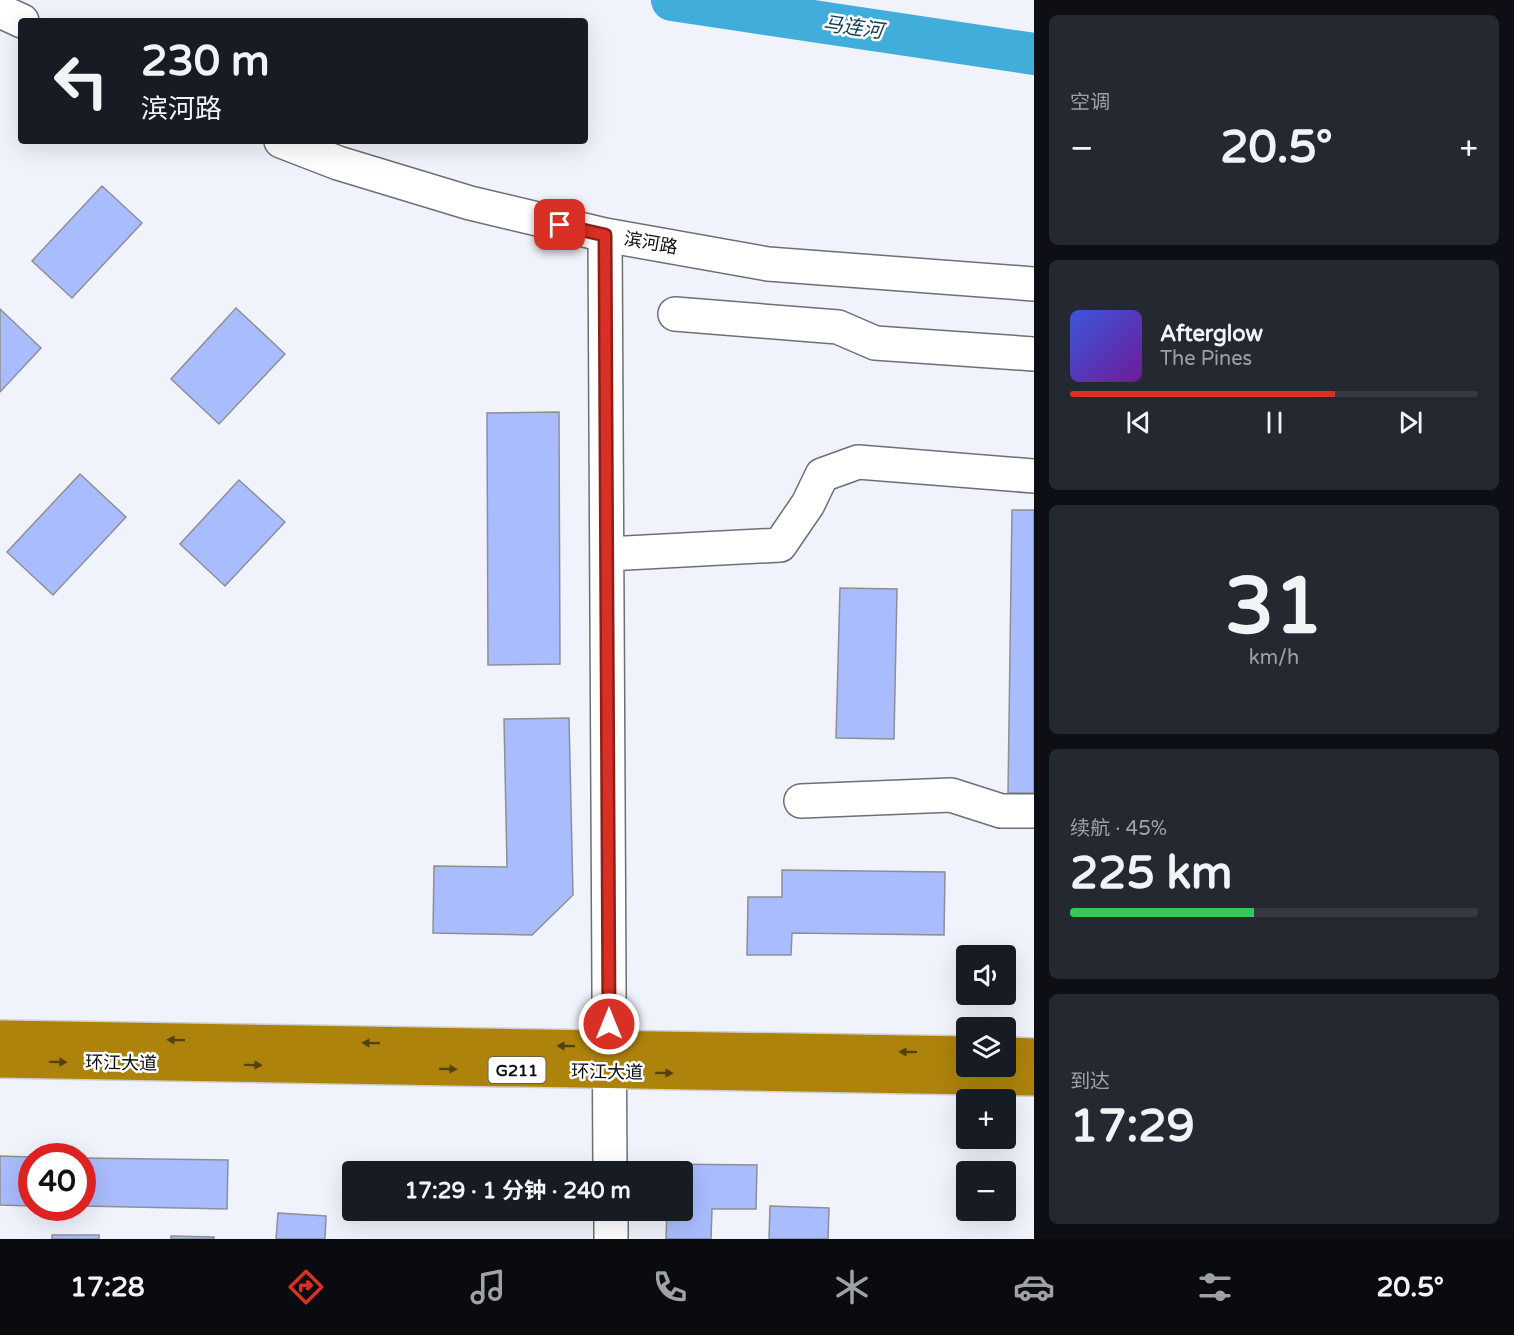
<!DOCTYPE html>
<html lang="zh">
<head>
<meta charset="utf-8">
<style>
  :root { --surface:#171b24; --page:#242831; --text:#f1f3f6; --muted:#9ea1a6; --line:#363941; --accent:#d93025 }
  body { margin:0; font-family:"Varela Round","Noto Sans SC",sans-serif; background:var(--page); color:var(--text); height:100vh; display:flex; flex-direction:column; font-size:22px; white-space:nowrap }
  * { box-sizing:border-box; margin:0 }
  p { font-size:20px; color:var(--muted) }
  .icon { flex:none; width:33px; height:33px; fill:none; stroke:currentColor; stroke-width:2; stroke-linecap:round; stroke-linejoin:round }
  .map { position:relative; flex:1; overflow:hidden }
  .sheet { display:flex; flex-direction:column; gap:15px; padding:15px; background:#0d0f14; width:480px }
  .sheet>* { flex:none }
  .guide { position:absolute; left:18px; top:18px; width:570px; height:126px; border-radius:6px; box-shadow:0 6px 24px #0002; background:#171b24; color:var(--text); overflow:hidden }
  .buttons { position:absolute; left:956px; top:945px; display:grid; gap:12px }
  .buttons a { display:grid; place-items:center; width:60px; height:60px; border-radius:6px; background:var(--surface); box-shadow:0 6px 24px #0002; font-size:30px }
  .speed { position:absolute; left:18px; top:1143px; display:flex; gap:12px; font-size:30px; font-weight:700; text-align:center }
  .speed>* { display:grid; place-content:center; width:78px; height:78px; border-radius:50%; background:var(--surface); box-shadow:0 6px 24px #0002; line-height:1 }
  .speed .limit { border:9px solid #d22; background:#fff; color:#111 }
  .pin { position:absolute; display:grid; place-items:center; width:51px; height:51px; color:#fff; margin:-26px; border-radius:12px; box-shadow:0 3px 9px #0006 }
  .me { position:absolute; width:66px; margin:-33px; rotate:0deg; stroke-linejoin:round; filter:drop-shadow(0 0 4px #0008) }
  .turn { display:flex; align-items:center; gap:21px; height:126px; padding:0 24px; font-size:27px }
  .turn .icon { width:78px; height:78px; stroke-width:2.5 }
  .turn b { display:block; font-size:42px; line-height:51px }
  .big { font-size:45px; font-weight:700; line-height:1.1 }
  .sheet .tile { flex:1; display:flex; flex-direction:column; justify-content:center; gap:9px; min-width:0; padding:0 21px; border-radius:9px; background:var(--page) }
  .sheet .dial { align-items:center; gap:0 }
  .dial b { font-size:78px; line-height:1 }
  .song { display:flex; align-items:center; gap:18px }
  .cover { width:72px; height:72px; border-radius:9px; background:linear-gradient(135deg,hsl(230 70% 55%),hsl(280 70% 35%)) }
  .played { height:6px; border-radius:3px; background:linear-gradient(90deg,var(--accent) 65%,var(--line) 65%) }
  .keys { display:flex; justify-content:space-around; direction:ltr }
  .heat { display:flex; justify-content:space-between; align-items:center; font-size:33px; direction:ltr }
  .charge { height:9px; border-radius:4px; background:linear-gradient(90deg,#34c759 45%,var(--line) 0) }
  .trip { position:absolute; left:342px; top:1161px; width:351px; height:60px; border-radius:6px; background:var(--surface); box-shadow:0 6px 24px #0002; font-weight:700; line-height:60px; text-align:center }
  .menu { display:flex; height:96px; justify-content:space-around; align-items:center; background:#090b0e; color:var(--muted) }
  .menu .icon { width:42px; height:42px }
  .menu .active { color:var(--accent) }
  .menu b { font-size:27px; color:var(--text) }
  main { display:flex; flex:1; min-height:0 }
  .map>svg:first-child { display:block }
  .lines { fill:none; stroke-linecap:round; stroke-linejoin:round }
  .river { stroke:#40addb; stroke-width:42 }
  .building { fill:#a9bcfd; stroke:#8d8f96; stroke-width:1.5 }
  .minor-casing { stroke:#6d6f76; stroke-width:36 }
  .highway-casing { stroke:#cececf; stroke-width:36 }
  .minor { stroke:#fff; stroke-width:33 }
  .highway { stroke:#ad830b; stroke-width:33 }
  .oneway { fill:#54420d }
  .route-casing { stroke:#8d1f18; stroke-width:15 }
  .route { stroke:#d93025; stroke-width:10 }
  .labels { text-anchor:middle; stroke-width:5; stroke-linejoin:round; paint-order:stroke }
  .shield { fill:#fff; stroke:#545557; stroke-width:1.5 }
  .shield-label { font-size:16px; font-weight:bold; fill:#0b0c0f }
  .street-label { font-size:18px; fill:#0b0c0f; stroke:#fff }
  .water-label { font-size:20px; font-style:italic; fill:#0e3c50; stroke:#fff }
</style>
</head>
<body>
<main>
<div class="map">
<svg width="1034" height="1239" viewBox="0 0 1034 1239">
  <rect width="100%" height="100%" fill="#f0f3fb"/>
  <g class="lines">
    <path class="river" d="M672,0l362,54"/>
  </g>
  <path class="building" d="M102,186l40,37 -70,75 -40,-37z
    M236,308l49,46 -66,70 -48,-45z
    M0,309l41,39 -41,44z
    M559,412l1,252 -72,1 -1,-252z
    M80,474l46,43 -73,78 -46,-43z
    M239,480l46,42 -60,64 -45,-42z
    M1012,510h22v283h-26z
    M840,588l57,1 -3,150 -58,-1z
    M569,718l4,177 -41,40 -99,-2 1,-67 73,1 -3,-148z
    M782,870l163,2 -1,63 -152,-2 -1,22h-44l1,-58h34z
    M0,1156l32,1v49l-32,-1z
    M82,1158l146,2 -1,49 -145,-3z
    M667,1164l90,1 -1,44h-44l-1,30h-45l1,-29h15v-38h-15z
    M770,1206l59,2 -1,31h-59z
    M278,1213l48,3 -1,23h-49z
    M52,1235h47v4h-47z
    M171,1236l43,1v2h-43z"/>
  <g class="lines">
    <g class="minor-casing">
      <path id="minor" d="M0,11l22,10
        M281,141l57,22 132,40 135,32 163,29 266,20
        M605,235l5,937
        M675,314l163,13 37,16 159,11
        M607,554l173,-9 28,-41 14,-29 36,-13 176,14
        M801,801l150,-6 50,16h33
        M611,1210v29"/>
    </g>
    <g class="highway-casing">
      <path id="highway" d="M0,1037l966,16
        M1005,1054l29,1
        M0,1061l1034,18"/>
    </g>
    <use href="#minor" class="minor"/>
    <use href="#highway" class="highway"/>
  </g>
  <defs><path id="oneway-solid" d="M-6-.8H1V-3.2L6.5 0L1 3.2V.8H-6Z" transform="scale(1.5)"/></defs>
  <g class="oneway">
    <use href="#oneway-solid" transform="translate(176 1040) rotate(-179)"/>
    <use href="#oneway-solid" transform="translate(371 1043) rotate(-179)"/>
    <use href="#oneway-solid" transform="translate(566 1046) rotate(-179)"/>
    <use href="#oneway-solid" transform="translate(908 1052) rotate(-179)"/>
    <use href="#oneway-solid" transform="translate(58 1062) rotate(1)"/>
    <use href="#oneway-solid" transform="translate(253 1065) rotate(1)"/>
    <use href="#oneway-solid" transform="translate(448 1069) rotate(1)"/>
    <use href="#oneway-solid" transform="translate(664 1073) rotate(1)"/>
  </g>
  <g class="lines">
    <g class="route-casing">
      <path id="route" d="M560,225l45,10 4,789"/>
    </g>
    <use href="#route" class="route"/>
  </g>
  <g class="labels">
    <rect class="shield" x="488.5" y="1057" width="57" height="26" rx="4.5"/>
    <g class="shield-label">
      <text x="517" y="1076">G211</text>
    </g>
    <g class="street-label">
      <text transform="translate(651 243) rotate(10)" y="6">滨河路</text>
      <text transform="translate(121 1063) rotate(1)" y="6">环江大道</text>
      <text transform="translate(607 1072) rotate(1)" y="6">环江大道</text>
    </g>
    <g class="water-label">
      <text transform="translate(853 27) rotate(8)" y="7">马连河</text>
    </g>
  </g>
</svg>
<div class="buttons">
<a><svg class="icon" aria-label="sound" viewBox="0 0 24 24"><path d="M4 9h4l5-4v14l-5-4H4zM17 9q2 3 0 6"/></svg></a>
<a><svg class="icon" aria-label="layers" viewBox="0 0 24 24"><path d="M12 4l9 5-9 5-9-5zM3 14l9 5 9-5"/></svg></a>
<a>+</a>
<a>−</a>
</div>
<div class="speed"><div class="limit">40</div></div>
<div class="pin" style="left:560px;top:225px;background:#d93025"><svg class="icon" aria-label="arrive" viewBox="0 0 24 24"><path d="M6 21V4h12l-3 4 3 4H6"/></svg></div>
<svg class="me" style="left:609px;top:1024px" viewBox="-20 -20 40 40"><circle r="17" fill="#d93025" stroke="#fff" stroke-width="3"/><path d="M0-11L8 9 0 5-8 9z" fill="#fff"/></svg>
<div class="trip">17:29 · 1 分钟 · 240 m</div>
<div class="guide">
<div class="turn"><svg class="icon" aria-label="left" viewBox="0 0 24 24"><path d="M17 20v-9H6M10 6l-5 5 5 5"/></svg><div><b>230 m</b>滨河路</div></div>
</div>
</div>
<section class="sheet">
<div class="tile"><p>空调</p>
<div class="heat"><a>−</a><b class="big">20.5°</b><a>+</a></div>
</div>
<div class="tile">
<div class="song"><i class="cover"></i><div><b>Afterglow</b><p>The Pines</p></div></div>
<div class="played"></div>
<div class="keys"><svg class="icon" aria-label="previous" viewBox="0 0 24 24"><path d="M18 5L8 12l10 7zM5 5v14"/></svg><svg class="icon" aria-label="pause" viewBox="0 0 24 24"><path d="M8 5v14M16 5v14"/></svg><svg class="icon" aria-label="next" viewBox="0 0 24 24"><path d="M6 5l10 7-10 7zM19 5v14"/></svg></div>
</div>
<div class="tile dial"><b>31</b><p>km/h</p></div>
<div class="tile"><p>续航 · 45%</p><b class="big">225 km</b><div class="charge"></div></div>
<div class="tile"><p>到达</p><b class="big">17:29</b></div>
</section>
</main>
<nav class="menu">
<b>17:28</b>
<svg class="icon active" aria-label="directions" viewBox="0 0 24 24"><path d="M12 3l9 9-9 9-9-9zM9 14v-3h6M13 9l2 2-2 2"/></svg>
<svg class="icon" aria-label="music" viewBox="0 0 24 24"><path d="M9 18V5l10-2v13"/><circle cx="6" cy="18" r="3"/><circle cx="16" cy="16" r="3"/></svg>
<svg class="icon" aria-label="phone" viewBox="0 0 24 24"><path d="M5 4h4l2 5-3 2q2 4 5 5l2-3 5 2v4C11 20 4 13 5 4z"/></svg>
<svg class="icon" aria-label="climate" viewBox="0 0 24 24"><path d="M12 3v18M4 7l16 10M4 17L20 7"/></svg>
<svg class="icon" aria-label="car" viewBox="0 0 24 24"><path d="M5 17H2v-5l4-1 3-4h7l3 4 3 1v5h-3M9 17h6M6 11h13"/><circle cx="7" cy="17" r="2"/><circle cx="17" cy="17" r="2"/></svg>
<svg class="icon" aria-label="filters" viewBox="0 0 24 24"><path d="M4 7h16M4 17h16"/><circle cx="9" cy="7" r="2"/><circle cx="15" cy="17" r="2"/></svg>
<b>20.5°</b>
</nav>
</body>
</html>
